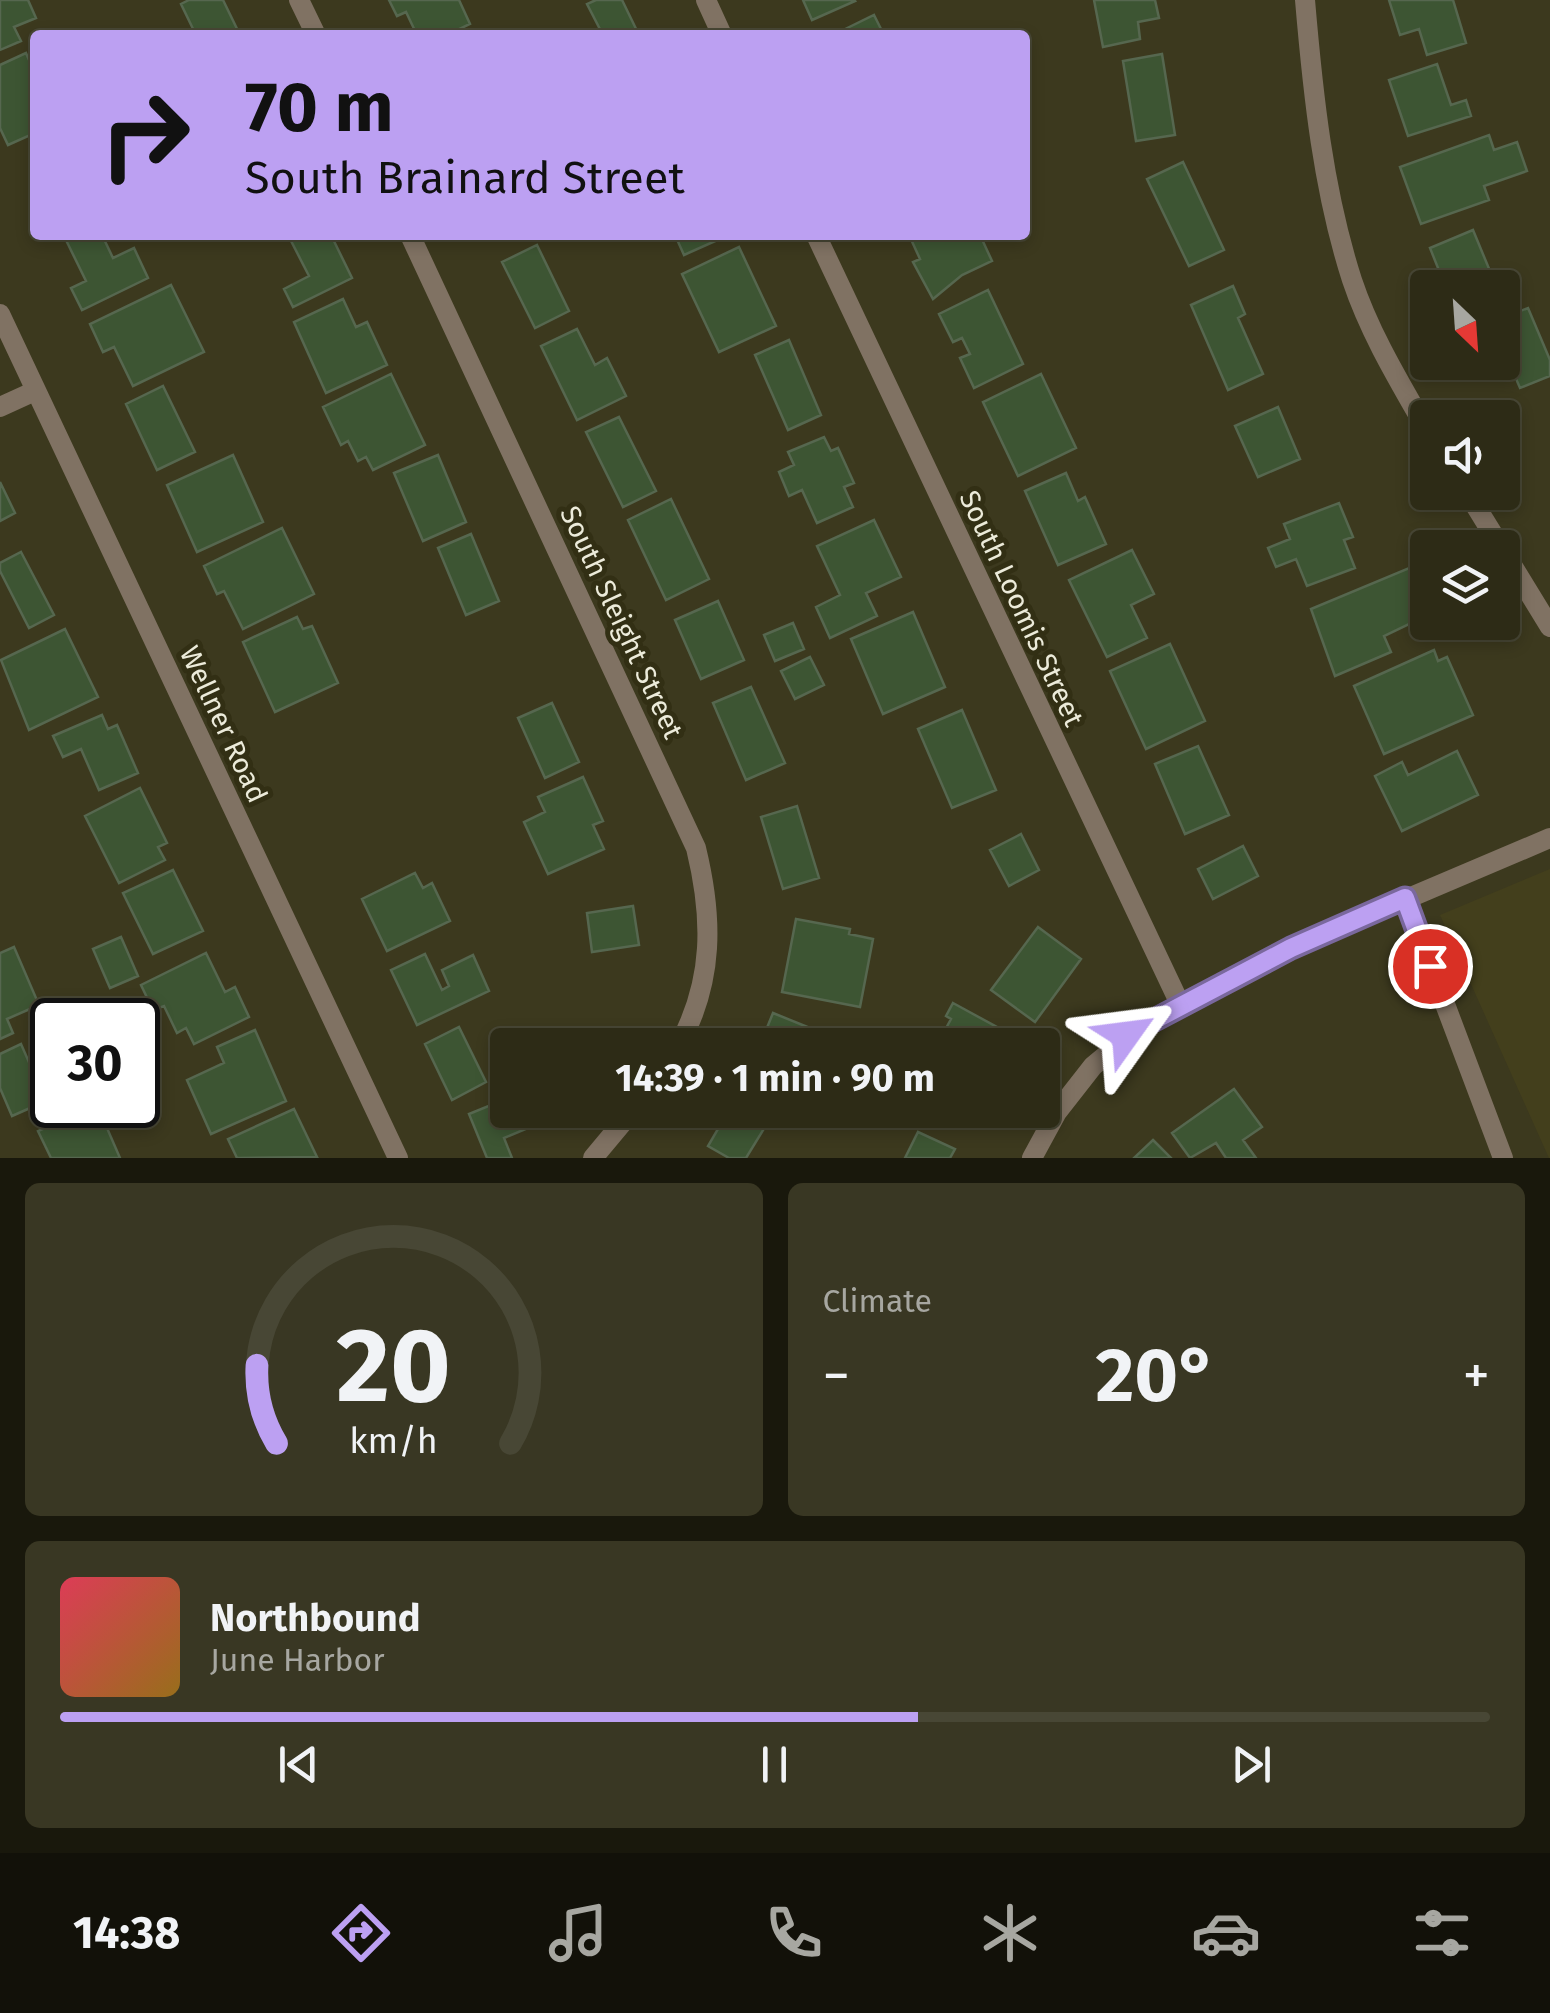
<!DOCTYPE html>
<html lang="en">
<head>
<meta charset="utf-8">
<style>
  :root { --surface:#2d2b16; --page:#393723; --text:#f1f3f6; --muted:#a7a7a1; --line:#484735; --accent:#bca0f2 }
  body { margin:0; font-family:"Fira Sans",sans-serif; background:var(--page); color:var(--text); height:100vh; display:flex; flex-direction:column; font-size:38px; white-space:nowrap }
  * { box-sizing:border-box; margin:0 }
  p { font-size:32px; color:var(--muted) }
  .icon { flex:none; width:55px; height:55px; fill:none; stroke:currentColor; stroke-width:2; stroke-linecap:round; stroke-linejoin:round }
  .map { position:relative; height:1158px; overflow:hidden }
  .sheet { display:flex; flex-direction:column; gap:25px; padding:25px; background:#19180c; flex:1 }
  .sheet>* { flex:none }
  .banner { position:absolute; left:30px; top:30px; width:1000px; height:210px; border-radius:10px; box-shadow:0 5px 15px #0003,0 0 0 2px var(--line); background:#bca0f2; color:#111; overflow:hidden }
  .needle { width:65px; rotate:155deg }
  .tools { position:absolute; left:1410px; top:270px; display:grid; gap:20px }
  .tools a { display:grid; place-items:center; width:110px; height:110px; border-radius:10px; background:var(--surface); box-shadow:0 5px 15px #0003,0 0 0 2px var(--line); font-size:50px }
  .speed { position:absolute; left:30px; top:998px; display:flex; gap:20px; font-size:50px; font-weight:700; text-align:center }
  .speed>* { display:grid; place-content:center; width:130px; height:130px; border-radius:50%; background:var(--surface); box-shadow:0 5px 15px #0003,0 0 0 2px var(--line); line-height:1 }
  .speed .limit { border:5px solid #111; border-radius:15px; background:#fff; color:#111 }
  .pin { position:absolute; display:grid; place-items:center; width:85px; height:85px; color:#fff; margin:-42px; border:5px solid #fff; border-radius:50%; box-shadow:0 2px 10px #0007 }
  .me { position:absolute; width:110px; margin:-55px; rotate:59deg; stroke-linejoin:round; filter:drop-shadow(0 0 8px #0008) }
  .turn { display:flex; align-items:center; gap:35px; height:210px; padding:0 50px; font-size:45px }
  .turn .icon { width:130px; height:130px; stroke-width:2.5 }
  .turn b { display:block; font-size:70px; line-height:85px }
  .big { font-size:75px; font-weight:700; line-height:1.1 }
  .sheet .card { flex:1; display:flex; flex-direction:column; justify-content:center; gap:15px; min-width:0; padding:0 35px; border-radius:15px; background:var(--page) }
  .sheet .dial { align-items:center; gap:0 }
  .dial svg { height:260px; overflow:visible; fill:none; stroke:var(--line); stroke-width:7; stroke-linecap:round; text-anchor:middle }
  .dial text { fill:var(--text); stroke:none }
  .song { display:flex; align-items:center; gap:30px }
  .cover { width:120px; height:120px; border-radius:15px; background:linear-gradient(135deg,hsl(350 70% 55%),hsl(40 70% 35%)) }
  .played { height:10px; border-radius:5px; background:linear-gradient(90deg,var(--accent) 60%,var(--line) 60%) }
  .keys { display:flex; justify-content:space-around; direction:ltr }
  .heat { display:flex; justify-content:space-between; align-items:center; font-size:55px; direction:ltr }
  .sheet .tiles { flex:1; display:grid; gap:25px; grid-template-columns:1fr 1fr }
  .card:last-child { grid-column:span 2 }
  .trip { position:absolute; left:490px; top:1028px; width:570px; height:100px; border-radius:10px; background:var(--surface); box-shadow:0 5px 15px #0003,0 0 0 2px var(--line); font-weight:700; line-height:100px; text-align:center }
  .tabs { display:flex; height:160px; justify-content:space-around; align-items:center; background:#121109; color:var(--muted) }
  .tabs .icon { width:70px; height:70px }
  .tabs .selected { color:var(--accent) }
  .tabs b { font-size:45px; color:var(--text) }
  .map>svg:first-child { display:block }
  .built { fill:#433f1c }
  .building { fill:#3d5533; stroke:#56674f; stroke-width:2.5 }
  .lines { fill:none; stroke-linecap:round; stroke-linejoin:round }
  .minor { stroke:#807263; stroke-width:20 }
  .route-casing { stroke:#7a689d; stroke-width:25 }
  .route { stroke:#bca0f2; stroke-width:18 }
  .labels { text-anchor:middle; stroke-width:10; stroke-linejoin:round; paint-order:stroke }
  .street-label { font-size:28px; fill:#ecebda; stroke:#322f14 }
</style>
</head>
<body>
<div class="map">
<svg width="1550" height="1158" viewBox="0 0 1550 1158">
  <rect width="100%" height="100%" fill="#3c391e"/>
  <path class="built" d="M1550,869v289h-1l-109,-243z"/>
  <path class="building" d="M0,0h28l8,18 -22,9 7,14 -21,9z
    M189,0h34l17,35h-44l-15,-31z
    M389,0h70l11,24 -23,11h-30l-11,-23 -9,4z
    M596,0h26l17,35h-36l-16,-31z
    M803,0h51l1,1 -43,19z
    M1094,0h61l4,18 -21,4 2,17 -37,8z
    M1389,0h64l13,43 -39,12 -8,-26 -19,6z
    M874,15l10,20h-51z
    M26,53l6,14 3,-1v67l-27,12 -8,-17v-63z
    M1162,54l13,81 -39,6 -13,-80z
    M1437,64l14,41 15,-5 5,16 -63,20 -19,-56z
    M1489,135l5,15 23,-8 10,29 -43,15 5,14 -68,24 -21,-57z
    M1183,162l41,88 -35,16 -42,-87z
    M1473,230l24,58h-51l-16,-40z
    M102,235l11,23 21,-10 14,30 -66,32 -11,-22 15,-7 -22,-45z
    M288,235h43l21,43 -59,29 -9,-18 25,-13z
    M675,235h46l1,3 -38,17z
    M909,235h71l12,26 -30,14 -29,24 -20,-37 7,-3z
    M537,245l32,66 -34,17 -33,-66z
    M739,247l37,79 -57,26 -37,-78z
    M171,285l33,67 -71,34 -19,-39 -11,5 -13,-28z
    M1233,286l12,28 -7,4 25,56 -35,16 -37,-85z
    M988,290l35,74 -49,24 -14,-30 10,-4 -8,-16 -9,4 -14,-28z
    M343,299l13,28 11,-5 20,43 -61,28 -32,-71z
    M1528,308l22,52v16l-30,12 -12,-28 -6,2v-44z
    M577,329l18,36 12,-7 19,38 -49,24 -36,-74z
    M789,340l32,75 -33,15 -33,-75z
    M391,374l34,71 -52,25 -7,-13 -8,4 -10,-20 -7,4 -18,-38z
    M1041,374l35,74 -58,28 -35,-74z
    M163,386l32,66 -38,18 -31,-66z
    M1278,407l22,52 -42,18 -23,-51z
    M619,417l37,74 -33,16 -37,-75z
    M824,437l7,14 7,-3 16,35 -10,4 9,20 -36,16 -15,-33 -13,6 -10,-24 15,-7 -6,-13z
    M233,455l30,67 -66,30 -30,-67z
    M438,455l28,67 -43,19 -29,-68z
    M1066,473l12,28 7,-4 21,47 -48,21 -33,-74z
    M0,482l15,31 -15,8z
    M671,499l38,80 -43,21 -38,-80z
    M1339,503l14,34 -9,3 11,28 -48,18 -11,-27 -20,8 -8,-19 22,-9 -6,-15z
    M874,520l27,57 -35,16 11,23 -47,22 -14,-31 24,-12 -23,-49z
    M282,528l32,66 -71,35 -19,-38 -7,3 -13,-28z
    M471,534l28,67 -33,14 -28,-67z
    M1132,550l22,44 -23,11 16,33 -40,19 -38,-77z
    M21,552l33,63 -25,13 -29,-57v-8z
    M1426,561l2,54 -44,21 7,16 -56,24 -24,-67z
    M718,601l26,59 -43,19 -26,-59z
    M913,612l32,75 -62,27 -32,-75z
    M297,617l6,12 9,-3 26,57 -63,29 -32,-70z
    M793,623l11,26 -29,12 -11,-26z
    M65,629l33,68 -69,33 -28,-70z
    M1170,644l35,77 -59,28 -36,-78z
    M1434,650l4,11 9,-4 26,58 -89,39 -30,-68z
    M810,657l14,28 -29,14 -14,-28z
    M751,687l34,76 -39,17 -33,-77z
    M552,703l27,59 -34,16 -27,-60z
    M962,710l34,80 -44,18 -34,-79z
    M102,715l6,14 9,-4 21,48 -39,17 -18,-41 -18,8 -10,-21z
    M1198,746l31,69 -44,19 -30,-70z
    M1457,751l21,44 -76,36 -27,-55 27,-14 6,13z
    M583,777l20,44 -10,4 11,24 -56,25 -24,-52 21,-10 -7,-15z
    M140,788l27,55 -9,4 7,13 -46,23 -34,-67z
    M797,806l22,72 -36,11 -22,-72z
    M1021,834l18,36 -30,16 -19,-36z
    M1243,846l15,30 -45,23 -15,-30z
    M173,870l30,61 -50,23 -30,-61z
    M415,873l8,15 9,-5 18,38 -63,30 -25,-52z
    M633,906l6,39 -47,7 -5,-39z
    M796,919l54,10 -1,5 24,5 -13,68 -78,-15z
    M1038,927l43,32 -46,63 -44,-32z
    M121,937l17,39 -28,12 -17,-39z
    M14,947l25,58 -32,14 6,14 -13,6v-86z
    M206,953l19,39 10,-5 14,30 -55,27 -8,-16 -9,5 -13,-27 -11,4 -12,-25z
    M425,954l17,36 7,-4 -7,-16 31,-15 16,36 -72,34 -26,-55z
    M953,1003l64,35 -4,7h-76l14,-26 -5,-3z
    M773,1013l37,15 -2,5 30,12h-78z
    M459,1027l27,55 -34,18 -27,-56z
    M255,1030l31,71 -75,33 -24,-54 37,-17 -7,-16z
    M21,1044l25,57 -34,15 -12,-28v-34z
    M1234,1089l28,38 -19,13 13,18h-30l-10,-15 -26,15 -18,-25z
    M508,1098v12h63l-67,28 8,20h-25l-18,-44z
    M97,1105l23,53h-69l-13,-27z
    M294,1109l23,48 -80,1 -9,-19z
    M729,1110h19l20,12 -22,36h-17l-21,-12z
    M918,1132l37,17 -5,9h-45z
    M1153,1140l18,18h-37z"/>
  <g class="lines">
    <path class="minor" d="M299,0l17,35
      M706,0l16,35
      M1305,0c8,94 18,190 47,280 18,54 48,103 76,152
      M410,235l286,613c17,70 18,132 -17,197
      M816,235l364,769
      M0,314l398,844
      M0,407l35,-16
      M1467,492l83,135
      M1405,898l98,260
      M593,1158l40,-48
      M1032,1158l25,-46 36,-46 53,-44 145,-74 259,-110"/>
  </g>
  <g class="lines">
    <g class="route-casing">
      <path id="route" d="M1126,1035l165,-87 114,-50 25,68"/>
    </g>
    <use href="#route" class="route"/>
  </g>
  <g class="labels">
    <g class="street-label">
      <text transform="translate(1022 608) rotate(65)" y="10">South Loomis Street</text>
      <text transform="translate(622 622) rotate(65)" y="10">South Sleight Street</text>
      <text transform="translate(224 724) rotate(65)" y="10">Wellner Road</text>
    </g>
  </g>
</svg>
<div class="tools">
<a><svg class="needle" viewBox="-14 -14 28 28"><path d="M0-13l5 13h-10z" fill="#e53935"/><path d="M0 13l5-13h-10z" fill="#a7a7a1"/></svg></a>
<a><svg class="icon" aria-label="sound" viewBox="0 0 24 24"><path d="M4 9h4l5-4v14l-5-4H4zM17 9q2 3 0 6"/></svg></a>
<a><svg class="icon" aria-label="layers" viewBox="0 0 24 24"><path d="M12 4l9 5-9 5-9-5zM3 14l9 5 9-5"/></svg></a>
</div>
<div class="speed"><div class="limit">30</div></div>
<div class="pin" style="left:1430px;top:966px;background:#d93025"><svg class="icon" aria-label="arrive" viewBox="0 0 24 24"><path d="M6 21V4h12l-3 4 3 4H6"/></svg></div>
<svg class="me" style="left:1126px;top:1035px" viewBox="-20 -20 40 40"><path d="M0-17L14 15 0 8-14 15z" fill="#bca0f2" stroke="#fff" stroke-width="4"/></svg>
<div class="trip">14:39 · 1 min · 90 m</div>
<div class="banner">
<div class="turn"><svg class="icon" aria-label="right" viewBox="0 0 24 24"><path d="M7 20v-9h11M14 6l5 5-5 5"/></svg><div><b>70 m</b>South Brainard Street</div></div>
</div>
</div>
<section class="sheet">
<div class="tiles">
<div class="card dial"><svg viewBox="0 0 100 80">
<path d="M14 69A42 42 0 1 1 86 69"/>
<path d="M14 69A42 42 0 0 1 8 45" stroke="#bca0f2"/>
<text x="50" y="56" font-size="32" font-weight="700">20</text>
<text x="50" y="72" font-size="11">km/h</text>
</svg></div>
<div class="card"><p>Climate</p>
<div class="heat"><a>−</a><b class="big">20°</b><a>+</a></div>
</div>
<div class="card">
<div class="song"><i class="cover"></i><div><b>Northbound</b><p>June Harbor</p></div></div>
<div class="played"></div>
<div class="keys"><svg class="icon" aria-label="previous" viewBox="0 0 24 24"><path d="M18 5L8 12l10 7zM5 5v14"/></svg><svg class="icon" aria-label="pause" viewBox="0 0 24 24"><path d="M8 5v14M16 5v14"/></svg><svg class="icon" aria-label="next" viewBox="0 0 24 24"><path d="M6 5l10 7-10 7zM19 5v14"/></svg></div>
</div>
</div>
</section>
<nav class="tabs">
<b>14:38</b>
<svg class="icon selected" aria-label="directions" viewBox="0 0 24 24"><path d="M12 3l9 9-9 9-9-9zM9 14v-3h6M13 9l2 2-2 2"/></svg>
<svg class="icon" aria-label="music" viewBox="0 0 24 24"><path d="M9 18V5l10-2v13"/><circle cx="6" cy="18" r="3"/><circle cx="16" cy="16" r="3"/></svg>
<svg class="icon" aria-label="phone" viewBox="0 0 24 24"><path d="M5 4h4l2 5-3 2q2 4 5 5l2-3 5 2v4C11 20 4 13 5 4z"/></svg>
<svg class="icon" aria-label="climate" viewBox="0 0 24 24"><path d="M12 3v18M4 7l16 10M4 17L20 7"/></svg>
<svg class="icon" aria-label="car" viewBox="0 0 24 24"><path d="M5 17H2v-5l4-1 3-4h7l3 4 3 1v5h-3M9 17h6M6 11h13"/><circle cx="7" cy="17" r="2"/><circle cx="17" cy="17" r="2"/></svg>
<svg class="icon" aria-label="filters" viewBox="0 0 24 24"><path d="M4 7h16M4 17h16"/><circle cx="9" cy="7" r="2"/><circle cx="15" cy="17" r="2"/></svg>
</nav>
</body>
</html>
